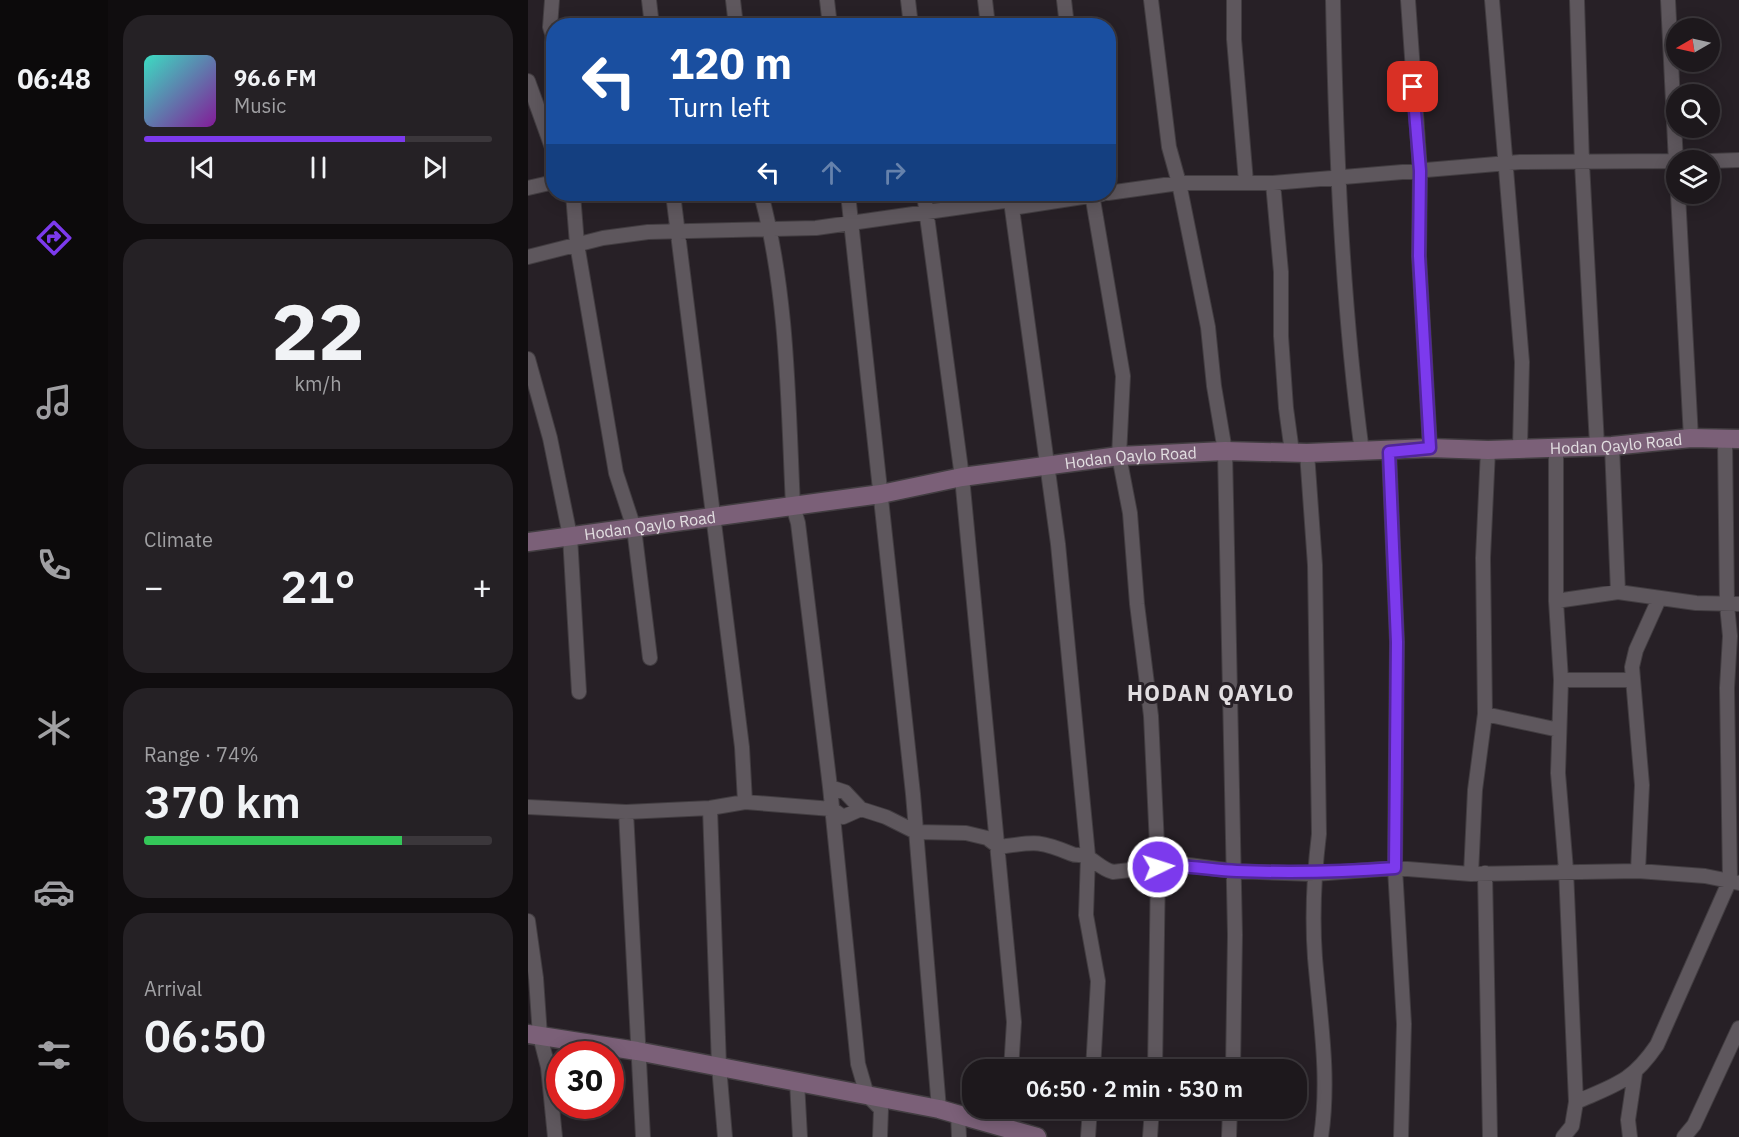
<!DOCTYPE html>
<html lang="en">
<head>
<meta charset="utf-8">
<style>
  :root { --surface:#1d181c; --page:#252125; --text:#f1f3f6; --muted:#a0a0a3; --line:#3b373b; --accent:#7c3aed }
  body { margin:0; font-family:"IBM Plex Sans",sans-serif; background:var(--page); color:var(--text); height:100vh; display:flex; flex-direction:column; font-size:22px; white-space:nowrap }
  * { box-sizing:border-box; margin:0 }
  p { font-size:20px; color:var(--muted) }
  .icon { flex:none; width:33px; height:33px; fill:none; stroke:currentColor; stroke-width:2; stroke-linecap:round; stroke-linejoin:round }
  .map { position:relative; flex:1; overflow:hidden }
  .drawer { display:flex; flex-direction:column; gap:15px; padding:15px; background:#100d0f; width:420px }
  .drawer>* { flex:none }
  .guide { position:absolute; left:18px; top:18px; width:570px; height:183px; border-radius:24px; box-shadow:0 3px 15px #0003,0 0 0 2px var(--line); background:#1a4fa0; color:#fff; overflow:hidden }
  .needle { width:39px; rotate:261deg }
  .controls { position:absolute; left:1138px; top:18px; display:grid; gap:12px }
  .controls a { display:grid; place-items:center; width:54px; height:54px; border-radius:50%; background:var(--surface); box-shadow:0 3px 15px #0003,0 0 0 2px var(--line); font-size:30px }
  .speed { position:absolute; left:18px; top:1041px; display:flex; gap:12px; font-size:30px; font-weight:700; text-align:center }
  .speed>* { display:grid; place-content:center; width:78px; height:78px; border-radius:50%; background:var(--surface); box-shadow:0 3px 15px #0003,0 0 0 2px var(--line); line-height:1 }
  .speed .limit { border:9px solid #d22; background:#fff; color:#111 }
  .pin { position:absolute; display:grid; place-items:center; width:51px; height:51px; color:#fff; margin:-26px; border-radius:12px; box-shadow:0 3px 9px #0006 }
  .me { position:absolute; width:66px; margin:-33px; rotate:86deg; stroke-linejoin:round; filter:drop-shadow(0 0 4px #0008) }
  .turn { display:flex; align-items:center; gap:21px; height:126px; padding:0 24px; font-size:27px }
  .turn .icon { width:78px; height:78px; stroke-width:2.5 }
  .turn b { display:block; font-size:42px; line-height:51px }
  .lanes { display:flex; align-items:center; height:57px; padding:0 24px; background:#0003; justify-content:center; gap:30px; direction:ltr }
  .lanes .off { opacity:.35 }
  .big { font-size:45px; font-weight:600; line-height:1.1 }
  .drawer .widget { flex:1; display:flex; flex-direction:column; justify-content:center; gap:9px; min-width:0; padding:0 21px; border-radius:24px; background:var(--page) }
  .drawer .dial { align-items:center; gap:0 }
  .dial b { font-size:78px; line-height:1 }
  .song { display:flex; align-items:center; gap:18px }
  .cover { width:72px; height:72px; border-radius:9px; background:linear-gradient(135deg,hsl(170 70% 55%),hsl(290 70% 35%)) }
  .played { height:6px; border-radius:3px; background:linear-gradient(90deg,var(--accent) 75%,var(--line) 75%) }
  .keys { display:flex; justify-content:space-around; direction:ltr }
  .heat { display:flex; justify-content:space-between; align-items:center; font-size:33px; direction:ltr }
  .charge { height:9px; border-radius:4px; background:linear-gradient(90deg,#34c759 74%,var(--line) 0) }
  .trip { position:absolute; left:434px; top:1059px; width:345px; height:60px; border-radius:24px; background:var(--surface); box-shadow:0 3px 15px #0003,0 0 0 2px var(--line); font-weight:600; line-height:60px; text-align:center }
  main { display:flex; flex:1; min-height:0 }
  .dock { display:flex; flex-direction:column; width:108px; justify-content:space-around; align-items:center; background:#0c0a0b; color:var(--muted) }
  .dock .icon { width:42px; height:42px }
  .dock .current { color:var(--accent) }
  .dock b { font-size:27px; color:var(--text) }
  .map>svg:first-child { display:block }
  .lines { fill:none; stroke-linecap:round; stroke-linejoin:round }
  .street-casing { stroke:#423d41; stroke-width:16 }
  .secondary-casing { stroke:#423d41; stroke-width:21 }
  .street { stroke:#5e575d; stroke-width:14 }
  .secondary { stroke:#7b6078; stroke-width:18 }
  .route-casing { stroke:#51269a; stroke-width:15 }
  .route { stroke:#7c3aed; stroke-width:10 }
  .labels { text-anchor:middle; stroke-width:6; stroke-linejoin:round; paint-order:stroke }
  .street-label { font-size:16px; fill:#e2dee1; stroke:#272026 }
  .district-label { font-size:22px; font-weight:bold; letter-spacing:1.5px; fill:#e2dee1; stroke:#272026 }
</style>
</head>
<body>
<main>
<nav class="dock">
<b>06:48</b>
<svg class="icon current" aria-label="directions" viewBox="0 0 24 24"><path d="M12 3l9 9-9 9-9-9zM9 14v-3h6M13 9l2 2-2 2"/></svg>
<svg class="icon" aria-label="music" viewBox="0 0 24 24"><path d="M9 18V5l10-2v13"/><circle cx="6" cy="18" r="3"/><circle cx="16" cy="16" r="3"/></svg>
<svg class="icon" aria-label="phone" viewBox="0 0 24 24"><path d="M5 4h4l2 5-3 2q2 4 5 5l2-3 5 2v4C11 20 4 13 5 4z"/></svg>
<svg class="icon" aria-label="climate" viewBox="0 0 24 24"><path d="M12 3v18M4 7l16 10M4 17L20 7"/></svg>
<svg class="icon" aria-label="car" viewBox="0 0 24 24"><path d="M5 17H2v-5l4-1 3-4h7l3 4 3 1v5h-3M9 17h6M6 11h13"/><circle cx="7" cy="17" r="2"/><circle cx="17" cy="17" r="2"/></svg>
<svg class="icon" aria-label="filters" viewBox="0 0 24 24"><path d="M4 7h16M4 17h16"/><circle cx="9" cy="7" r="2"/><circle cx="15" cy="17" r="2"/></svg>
</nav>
<section class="drawer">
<div class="widget">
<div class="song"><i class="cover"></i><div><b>96.6 FM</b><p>Music</p></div></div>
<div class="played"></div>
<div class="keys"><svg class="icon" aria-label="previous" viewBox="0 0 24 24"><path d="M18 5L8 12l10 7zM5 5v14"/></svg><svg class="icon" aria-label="pause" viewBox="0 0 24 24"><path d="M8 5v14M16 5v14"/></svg><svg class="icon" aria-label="next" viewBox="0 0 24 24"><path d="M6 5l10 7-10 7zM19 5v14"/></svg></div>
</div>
<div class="widget dial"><b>22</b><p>km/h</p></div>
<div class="widget"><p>Climate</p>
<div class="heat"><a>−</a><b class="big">21°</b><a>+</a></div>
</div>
<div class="widget"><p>Range · 74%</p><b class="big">370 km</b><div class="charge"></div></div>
<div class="widget"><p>Arrival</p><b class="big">06:50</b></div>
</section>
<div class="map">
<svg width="1211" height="1137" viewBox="0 0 1211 1137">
  <rect width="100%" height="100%" fill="#272026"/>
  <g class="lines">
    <g class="street-casing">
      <path id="street" d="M24,0l-2,27 4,13
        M121,0l3,26
        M205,0l3,26
        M299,0l3,26
        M380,0l3,26
        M457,0l3,26
        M536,0l3,26
        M623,0l18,147 10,36 29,144 6,59 11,65 10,484 -2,135
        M706,0v39l12,143
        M805,0c3,152 9,302 29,452
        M880,0l12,171 -1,85 11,192
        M964,0l30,362 -2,86
        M1049,0l5,163 15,282
        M1140,0l9,183
        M0,81l26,72
        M1182,161l29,-1
        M745,183l8,89v64l5,72 6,44
        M0,188l26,-6
        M580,193l71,-10h94l247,-21 157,-1
        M45,194l4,50 39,229 18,55 16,130
        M145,194l69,553 3,55
        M233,194c27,100 27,208 32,312l5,17 32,264 28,277 9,31 14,14 -1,28
        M320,194l65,600 26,315
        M396,194l38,283 52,545 -3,48
        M482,194l48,350 30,312 -2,59 12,66 -5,89
        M564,194l31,182 -4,80 11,57 7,91 14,112 7,151 -3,203
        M1150,194l13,244
        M484,208l90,-14
        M0,257l75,-19 45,-6 168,-4 195,-28
        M0,359l22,79 20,98 9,156
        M1084,446l6,146
        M1028,447v154l5,79 -3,93 8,97 10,232 -4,24 -9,11
        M861,451l8,191 -2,226 9,156 -3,113
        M779,453l8,112 4,269c-5,41 -7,83 -4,124 5,60 15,119 6,179
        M1028,601l62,-9 78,11 43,1
        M1033,680h71
        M957,714l74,16
        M302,787l15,5 16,17
        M0,807l98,5 84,-4 35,-6 87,7 11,8 18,-8 25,8 30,15 50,1 21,5 12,9c36,-5 39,-7 73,7 4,2 9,0 13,2 10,4 16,13 28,16l68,-8 52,7 81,3 81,-6 76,6 167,-3 67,5 34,7
        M182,808l9,258 6,71
        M98,812l17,325
        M1110,871l4,-86 -10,-118 4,-17 23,-51
        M957,873l5,264
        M943,874l4,-84 10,-76 -2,-156 5,-108
        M0,921l8,57 4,58 8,31 7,70
        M269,1082l3,55
        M1048,1102c39,-17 56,-20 81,-57l73,-165 -3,-192 3,-52 -3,-31 -2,-165
        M430,1114l1,23
        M478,1127l2,-19
        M560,1137l2,-29
        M622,1137l2,-29
        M701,1137l1,-29
        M1102,1137l-2,-17 7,-47
        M1156,1137l10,-12 45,-97"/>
    </g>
    <g class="secondary-casing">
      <g id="secondary">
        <path id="s1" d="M0,542l353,-48 81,-17 157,-21 106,-5 82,2 123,-5 58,2 124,-4 79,-8 48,1"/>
        <path d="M0,1034l109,17 302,58 98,28"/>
      </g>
    </g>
    <use href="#street" class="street"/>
    <use href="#secondary" class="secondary"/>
  </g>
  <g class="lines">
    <g class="route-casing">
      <path id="route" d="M630,867c27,-3 51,3 79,4 53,2 105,1 158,-3l2,-226 -8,-190 41,-4 -11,-192 1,-85 -7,-84"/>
    </g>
    <use href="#route" class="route"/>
  </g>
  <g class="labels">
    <g class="street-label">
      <text dy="6" stroke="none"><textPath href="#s1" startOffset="1095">Hodan Qaylo Road</textPath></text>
      <text dy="6" stroke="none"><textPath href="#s1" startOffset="609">Hodan Qaylo Road</textPath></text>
      <text dy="6" stroke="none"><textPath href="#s1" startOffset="123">Hodan Qaylo Road</textPath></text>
    </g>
    <g class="district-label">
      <text x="683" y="701">HODAN QAYLO</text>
    </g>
  </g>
</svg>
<div class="controls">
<a><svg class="needle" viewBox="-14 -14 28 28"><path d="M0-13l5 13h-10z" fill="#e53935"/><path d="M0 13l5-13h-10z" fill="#a0a0a3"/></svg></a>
<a><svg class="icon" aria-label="search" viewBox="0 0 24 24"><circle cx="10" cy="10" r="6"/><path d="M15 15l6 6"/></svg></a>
<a><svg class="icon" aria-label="layers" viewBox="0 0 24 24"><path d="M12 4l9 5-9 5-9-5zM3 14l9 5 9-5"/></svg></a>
</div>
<div class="speed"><div class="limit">30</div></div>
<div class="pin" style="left:885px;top:87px;background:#d93025"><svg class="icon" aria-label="arrive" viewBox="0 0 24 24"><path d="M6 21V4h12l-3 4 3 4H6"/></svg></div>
<svg class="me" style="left:630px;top:867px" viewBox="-20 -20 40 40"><circle r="17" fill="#7c3aed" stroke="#fff" stroke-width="3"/><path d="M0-11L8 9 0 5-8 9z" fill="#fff"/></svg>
<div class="trip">06:50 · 2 min · 530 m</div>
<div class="guide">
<div class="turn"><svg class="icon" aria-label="left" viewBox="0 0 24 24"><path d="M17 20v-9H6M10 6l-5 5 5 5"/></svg><div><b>120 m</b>Turn left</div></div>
<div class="lanes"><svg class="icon" aria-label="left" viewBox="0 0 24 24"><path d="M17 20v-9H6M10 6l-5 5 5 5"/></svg><svg class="icon off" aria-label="ahead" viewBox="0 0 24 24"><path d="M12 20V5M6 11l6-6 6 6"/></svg><svg class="icon off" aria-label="right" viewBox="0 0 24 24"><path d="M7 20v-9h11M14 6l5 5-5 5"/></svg></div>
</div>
</div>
</main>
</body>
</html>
